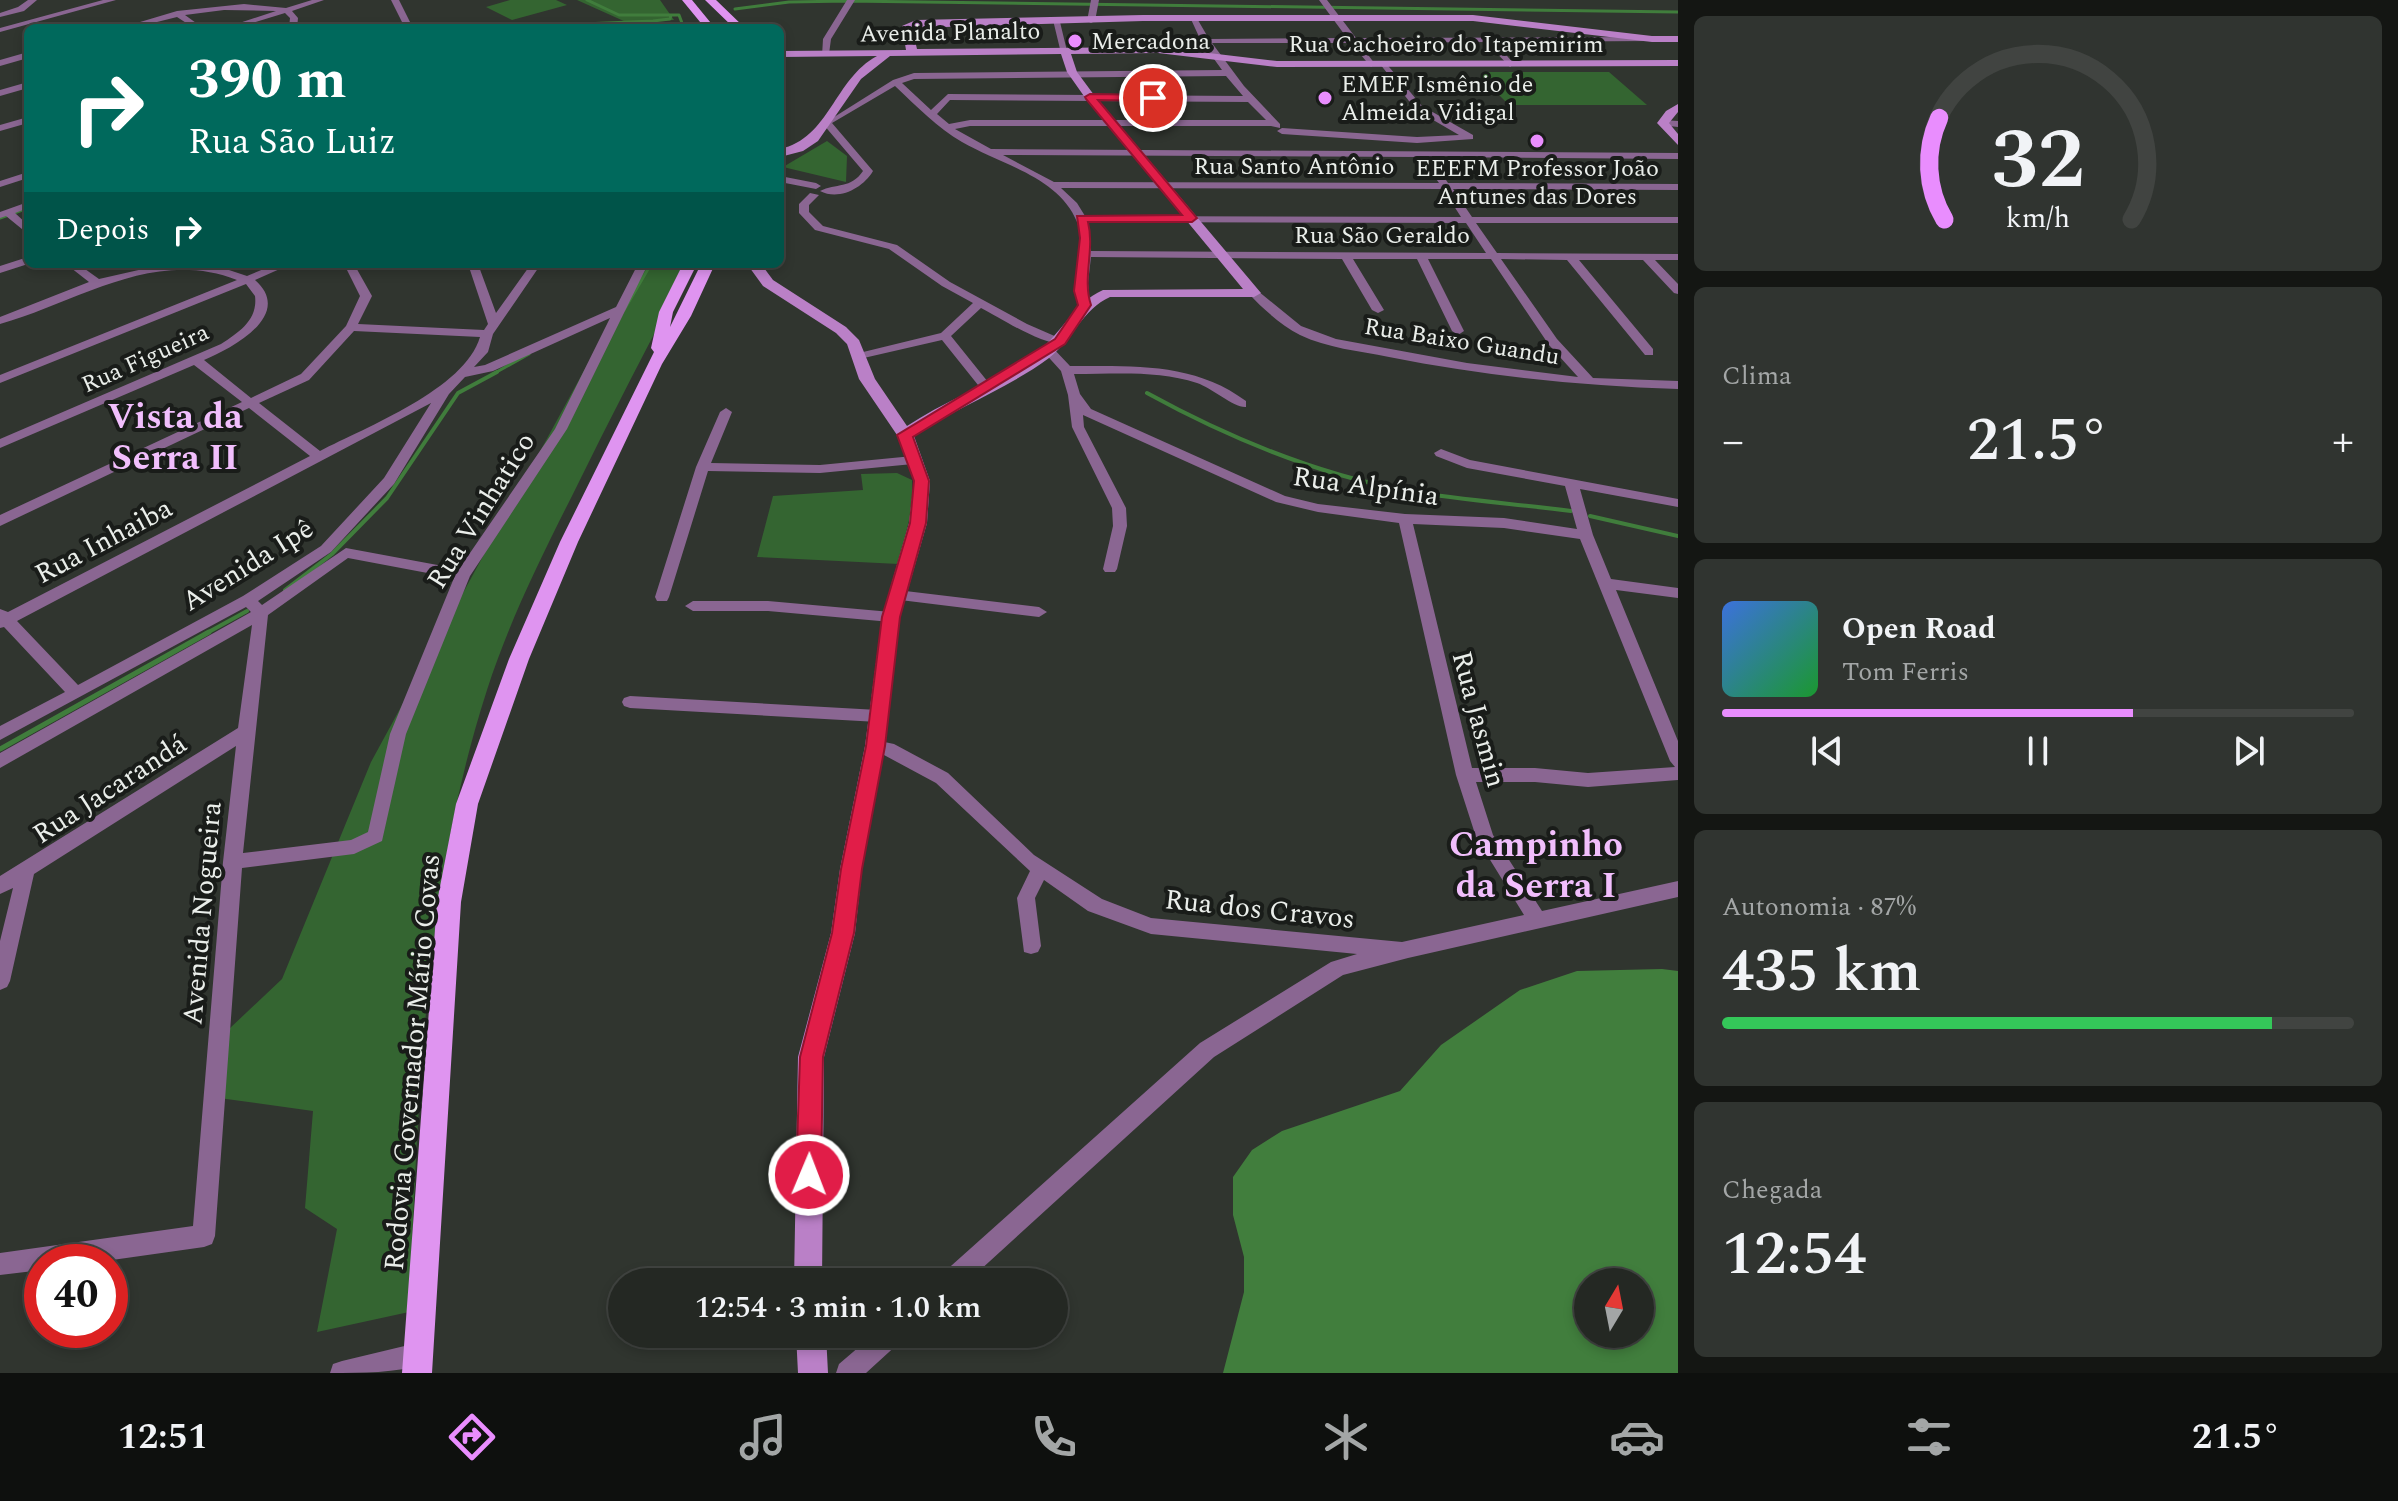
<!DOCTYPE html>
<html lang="pt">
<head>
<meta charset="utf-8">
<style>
  :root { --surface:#242823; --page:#303430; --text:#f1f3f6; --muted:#a3a6a6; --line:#414441; --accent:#e98dfe }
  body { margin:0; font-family:Spectral,serif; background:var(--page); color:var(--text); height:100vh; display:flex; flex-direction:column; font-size:30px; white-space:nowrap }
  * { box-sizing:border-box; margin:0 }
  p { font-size:26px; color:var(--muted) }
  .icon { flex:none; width:44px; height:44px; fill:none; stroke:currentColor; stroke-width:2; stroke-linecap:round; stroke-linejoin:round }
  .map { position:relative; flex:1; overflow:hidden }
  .sheet { display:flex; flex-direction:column; gap:16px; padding:16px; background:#141613; width:720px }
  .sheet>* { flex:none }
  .hud { position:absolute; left:24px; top:24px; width:760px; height:244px; border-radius:12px; box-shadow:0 4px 12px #0003,0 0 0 2px var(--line); background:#00695c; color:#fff; overflow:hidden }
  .needle { width:52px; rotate:10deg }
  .buttons { position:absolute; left:1574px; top:1268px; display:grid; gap:16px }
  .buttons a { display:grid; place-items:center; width:80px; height:80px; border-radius:50%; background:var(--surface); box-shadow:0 4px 12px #0003,0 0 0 2px var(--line); font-size:40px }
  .speed { position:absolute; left:24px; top:1244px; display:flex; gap:16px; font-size:40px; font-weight:700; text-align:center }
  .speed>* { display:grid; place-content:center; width:104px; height:104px; border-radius:50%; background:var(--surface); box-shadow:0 4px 12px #0003,0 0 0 2px var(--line); line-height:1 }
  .speed .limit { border:12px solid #d22; background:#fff; color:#111 }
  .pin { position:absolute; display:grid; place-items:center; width:68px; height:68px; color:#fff; margin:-34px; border:4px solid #fff; border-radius:50%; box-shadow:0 2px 8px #0007 }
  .me { position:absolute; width:88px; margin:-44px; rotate:1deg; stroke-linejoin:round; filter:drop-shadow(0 0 6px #0008) }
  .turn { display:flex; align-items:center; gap:28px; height:168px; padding:0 32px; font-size:36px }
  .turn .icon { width:104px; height:104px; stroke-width:2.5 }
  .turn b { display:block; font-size:56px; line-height:68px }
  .then { display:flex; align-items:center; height:76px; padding:0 32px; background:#0003; gap:16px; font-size:30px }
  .big { font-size:60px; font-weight:600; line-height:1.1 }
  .sheet .widget { flex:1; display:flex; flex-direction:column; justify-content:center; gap:12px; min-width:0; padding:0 28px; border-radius:12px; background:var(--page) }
  .sheet .dial { align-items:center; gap:0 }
  .dial svg { height:208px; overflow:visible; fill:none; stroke:var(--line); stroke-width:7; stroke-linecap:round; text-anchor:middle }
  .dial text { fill:var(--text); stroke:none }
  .song { display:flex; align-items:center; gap:24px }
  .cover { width:96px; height:96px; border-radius:12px; background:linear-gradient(135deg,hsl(220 70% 55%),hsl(130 70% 35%)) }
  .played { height:8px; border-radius:4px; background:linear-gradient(90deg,var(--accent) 65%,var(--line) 65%) }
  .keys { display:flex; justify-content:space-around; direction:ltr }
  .heat { display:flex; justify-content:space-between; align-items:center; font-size:44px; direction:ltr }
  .charge { height:12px; border-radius:6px; background:linear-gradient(90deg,#34c759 87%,var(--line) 0) }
  .trip { position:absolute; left:608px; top:1268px; width:460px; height:80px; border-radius:40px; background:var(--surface); box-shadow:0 4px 12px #0003,0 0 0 2px var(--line); font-weight:600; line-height:80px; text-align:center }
  .dock { display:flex; height:128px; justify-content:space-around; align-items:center; background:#0e100e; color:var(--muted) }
  .dock .icon { width:56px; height:56px }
  .dock .selected { color:var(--accent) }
  .dock b { font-size:36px; color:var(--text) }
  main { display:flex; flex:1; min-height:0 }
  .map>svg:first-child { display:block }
  .green { fill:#346531 }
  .forest { fill:#417e3d; fill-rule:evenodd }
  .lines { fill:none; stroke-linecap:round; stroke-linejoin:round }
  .stream-far2 { stroke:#407d3c; stroke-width:3 }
  .stream-far1 { stroke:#407d3c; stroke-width:4 }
  .stream { stroke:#407d3c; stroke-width:5 }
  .street { fill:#8a6692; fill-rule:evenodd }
  .secondary { fill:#ba80c7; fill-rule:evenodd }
  .primary { fill:#df94f0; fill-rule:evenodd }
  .route { fill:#e11d48; stroke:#92132f; stroke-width:2 }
  .poi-dot { fill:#e98dfe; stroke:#191c19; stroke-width:3 }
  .labels { text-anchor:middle; stroke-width:8; stroke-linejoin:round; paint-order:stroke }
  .far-street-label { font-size:24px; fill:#eaeeea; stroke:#191c19 }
  .far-poi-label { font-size:24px; fill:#eaeeea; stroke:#191c19; text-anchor:start }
  .street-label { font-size:28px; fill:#eaeeea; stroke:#191c19 }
  .district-label { font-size:36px; font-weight:bold; fill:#f1befc; stroke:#191c19 }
</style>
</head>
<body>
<main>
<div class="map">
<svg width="1678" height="1373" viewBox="0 0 1678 1373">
  <rect width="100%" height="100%" fill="#30352f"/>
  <path class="green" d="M510,0h46l11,5 -55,15 -26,-13z
    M577,0h83l14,20 -48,2z
    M1485,72h124l38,33h-138l-29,-29z
    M827,141l20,15 -1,26 -63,-15z
    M642,264h49c-41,77 -81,154 -119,232 -32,63 -63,126 -85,194 -65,201 -68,412 -78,622l-92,20 20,-103 -32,-21 8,-97 -94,-13 10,-69 53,-50 89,-217z
    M897,473l15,7v27l-13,57 -142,-7 16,-61 90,-6 -2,-16z"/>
  <path class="forest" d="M1662,969l16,2v402h-455l21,-81v-35l-11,-42v-38l19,-27 30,-19 118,-40 41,-46 79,-55 57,-19zM1588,1282h52v52h-52z"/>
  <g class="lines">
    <path class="stream-far2" d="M587,0l32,15h60l3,8
      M735,9l54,-7 58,-1 831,11
      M491,28l162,-7 17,-2 1,-4
      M0,218l28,-10
      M624,310l27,-46
      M493,374l36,-20"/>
    <path class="stream-far1" d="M1147,393c82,45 168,81 261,98 54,9 109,13 163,20
      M1590,516l88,20
      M285,590l47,-36 55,-56 71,-105 39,-21
      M205,634l42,-23"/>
    <path class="stream" d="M0,749l209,-117"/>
    <path class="street" d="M28,0h9l-13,11 -24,6v-4l18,-6z
      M103,0h13l-116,32v-4z
      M312,0h12l-32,11 6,7 -1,10h-8l1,-10 -5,-5 -49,15h-12l52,-17 -52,-1 -39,5 18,13h-9l-17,-11 -44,11h-13l57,-17 67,-7 42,4z
      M391,0h8l11,22 18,6 -24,-2z
      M847,0h8l-24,39 -2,15 -7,2 1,-17z
      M1091,0h8l-4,21 -4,2 -4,-2z
      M1319,0h8l29,38 296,-1 4,2 -4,2 -157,1 19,22 -4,3 -24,-25 -127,1 16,21 -4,3 -20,-24h-139l32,43 36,38v4l-9,-2h-301l-15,3 36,20 687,4v6l-247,-2 17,26 230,1v6l-225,-1 19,28h206v6h-202l21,30 181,1v6h-23l23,24v10l-4,-1 -31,-33h-64l74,89v6h-8l-78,-95 -66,-1 56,80 36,39 85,3v8c-97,-3 -193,-13 -289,-32 -30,-6 -62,-9 -89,-22 -19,-10 -37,-26 -52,-42l10,-2 43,35 35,13 131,24 111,14 -29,-32 -58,-86h-63l36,72 -6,4 -6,-4 -35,-72h-64l31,51 -6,3 -6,-3 -30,-51 -251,-2 -3,26 2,22 -10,2c-11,-27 8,-57 -3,-85 -18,-45 -77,-58 -115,-80 -24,-14 -46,-36 -67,-56l-63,37 41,48c-10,17 -34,30 -53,20 16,-8 31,-2 43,-20l-40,-47 70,-44 21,-7 308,-3 -21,-29 -12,-26h6l14,24 138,-1zM1226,76l17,20 -295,-2 -17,16 -29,-27 12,-4zM950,100l298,2 18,18h-296l-21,4 -12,-10zM1003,155l418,2 18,26 -385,-1zM1061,188l382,1 18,28 -376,-1 -8,-13zM1088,222l378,1 20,30 -395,-2z
      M1053,20l7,2 7,29 -7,-2z
      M28,52v6l-28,8v-6z
      M1384,61l38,45 51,29v4l-56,4 -135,-9 -5,-3 5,-3 135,9 42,-2 -43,-25 -36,-46z
      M28,82v6l-28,8v-6z
      M28,117v6l-28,8v-6z
      M1663,120l15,1v6l-18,-2v-4z
      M28,172v6l-28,9v-6z
      M780,176l36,7 5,3 -5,3 -36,-7z
      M810,193l9,2 -10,10v7l14,14 74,19 53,37 77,42 39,17 -2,3c-22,1 -62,-25 -83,-36l-30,28 41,51 -6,4 -4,-1 -40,-50 -87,20v-6l86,-21 32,-30 -31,-17 -53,-37 -74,-19 -16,-17v-9z
      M28,202v6l-13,5 13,12v9l-22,-18 -6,2v-6z
      M28,257v7l-28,9v-7z
      M66,264h12l21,15 66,-15h46l36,12 29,-12h15l-36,16c40,35 -24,69 -51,80l47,38 50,-24 45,-48 14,-30 -16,-32h10l18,32 -14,28 126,6 4,-6 -20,-60h10l18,49 35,-49h10l-48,70 -5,18 -14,15 11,-2 131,-58 22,-43h10l-81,165 -97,147 -64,158 -24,107 -28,13 -112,14 -27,368 -3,8 -8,3 -106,15h-56v8l-42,5v-22l193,-27 30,-364 13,-116 -202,128 -24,107 -3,6 -7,3v-49l13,-53 -13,6v-18l238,-148 14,-103 -252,143v-15l251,-141 -5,-5 -246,133v-14l65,-34 -61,-65 -4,1v-19l8,3 302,-156 -61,-48 -249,118v-11l242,-113 -48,-37 -194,83v-9l221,-95c18,-12 37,-24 34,-48l-9,-12 -246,99v-8l237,-95c-83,-33 -159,22 -237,44v-7l89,-35zM610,318l-55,111 -96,140 -113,-21 -84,57 -4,-4 73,-49 63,-68 55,-90 16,-17 28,-6zM354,331l126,6c-15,52 -114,90 -160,114l-61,-48 50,-23zM431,403l-47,75 -63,68 -78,50 -165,89 -61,-64zM348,558l106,20 -64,156 -22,98 -17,8 -108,13 25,-238z
      M1048,346l4,1 18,19c63,0 124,-4 176,35v6c-12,1 -34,-19 -49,-24 -39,-13 -82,-9 -123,-9l6,20 11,15 194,87 33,8 87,10 99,4 73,11 -12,-43 -98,-18 -31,-12 -2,-3 7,-4 29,11 208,39v8l-98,-18 13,46 18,44 67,9v10l-62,-8 62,151v39l-90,7 -53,-5h-59l17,53 49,76 136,-30v16l-270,61 -65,17 -129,82 -247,225h-29l4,-8 258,-231 131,-81 26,-8 -206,-20 -63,-23 -44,-31 -9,18 6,48 -3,6 -7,2 -7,-2 -7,-54 13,-27 -94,-88 -52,-28 -15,-4 -2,-5 2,-5 6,-1 19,4 54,29 86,82 68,44 49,19 251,24 122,-27 -48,-78 -20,-62 -57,-252 -81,-11 -42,-10 -193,-87 1,12 42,81 1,18 -10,43 -2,3h-10l-2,-3 10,-43 -1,-18 -40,-81 -4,-32 -7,-24 -19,-21zM1413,524l91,4 76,11 90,222 5,6 -87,6 -53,-5h-63z
      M726,408l6,4 -21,51 109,2 93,-9 7,4 -7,4 -93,9 -112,-2 -39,126 -2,4h-10l-2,-4 41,-130 24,-55z
      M897,590l142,17 8,5 -8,5 -147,-18 -2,-4z
      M693,601h75l123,11 8,5 -8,5 -123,-11h-75l-8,-5z
      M630,696l248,14 6,2 2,4 -2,4 -6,2 -248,-14 -6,-2 -2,-4 2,-4z
      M874,1334h30l-4,8 -34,31h-30l3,-9z
      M417,1343l9,3 3,9 -3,9c-31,9 -64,9 -96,9l3,-9 9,-3z"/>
    <path class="secondary" d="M1143,15h330l179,21h26v6h-26l-179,-21h-330l-231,7 5,21 241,-2 119,14 401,-1v6l-401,1 -119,-14 -87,1 6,18 17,23 167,198 -7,4h-144c-27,12 -38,43 -61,61 -42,31 -92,49 -135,78l16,45 -3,42 -27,94 -15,129 -23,123 -7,64 -31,124 -2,225h-28l4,-225 33,-124 9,-64 25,-123 17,-129 27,-94 5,-42 -17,-46 -38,-56 -12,-35 -11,-11 -73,-47 -16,-22h14l12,16 73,47 13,13 16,39 32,47c41,-27 89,-44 129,-73 26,-19 37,-50 67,-63l140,-1 -157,-190 -19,-27 -6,-18 -171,2 -29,23 -43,62 -15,10 -23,6v-8c50,-11 54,-70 97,-93l-97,1v-6l126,-1 -4,-24 14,-6z
      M1678,104v8l-9,11 9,11v11l-21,-22 9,-12z
      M796,1334h30l2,39h-30z"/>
    <path class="primary" d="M682,0h10l23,28h-10z
      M705,0h11l29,28h-11z
      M683,264h14l-24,48 -3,15 31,-63h14l-24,52 -29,48 -84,178 -49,117 -51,145 -17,98 -29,471h-30l35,-471 19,-98 53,-145 51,-117 94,-190 -3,-4 8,-36z"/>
  </g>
  <path class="route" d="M1090,94l67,1v5l-4,1 -55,-1 99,118 -5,4h-104c7,28 -6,56 3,83l-26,39 -152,93 16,44 -3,42 -26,94 -15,129 -23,123 -8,64 -31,124 -2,118 -4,9 -8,4 -9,-4 -4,-9 4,-118 32,-124 9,-64 25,-123 16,-129 28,-94 4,-42 -17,-46 158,-96 23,-34 -4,-14 6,-53 -3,-22 105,-1 -96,-116 -1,-2z"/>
  <g class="poi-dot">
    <circle cx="1075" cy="41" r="8"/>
    <circle cx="1325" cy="98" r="8"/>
    <circle cx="1537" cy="141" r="8"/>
  </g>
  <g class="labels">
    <g class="far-street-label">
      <text transform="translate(950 32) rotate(-1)" y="8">Avenida Planalto</text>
      <text x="1446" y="52">Rua Cachoeiro do Itapemirim</text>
      <text x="1294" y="174">Rua Santo Antônio</text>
      <text x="1382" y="243">Rua São Geraldo</text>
      <text transform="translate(1462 341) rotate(9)" y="8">Rua Baixo Guandu</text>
      <text transform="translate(145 358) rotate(-24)" y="8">Rua Figueira</text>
    </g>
    <g class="far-poi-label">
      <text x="1091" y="49">Mercadona</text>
      <text x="1341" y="92">EMEF Ismênio de<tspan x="1341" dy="28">Almeida Vidigal</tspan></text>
      <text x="1537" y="176" text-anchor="middle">EEEFM Professor João<tspan x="1537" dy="28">Antunes das Dores</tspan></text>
    </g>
    <g class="street-label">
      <text transform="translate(1366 485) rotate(8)" y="10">Rua Alpínia</text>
      <text transform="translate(480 510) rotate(-58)" y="10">Rua Vinhatico</text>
      <text transform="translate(103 540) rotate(-28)" y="10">Rua Inhaiba</text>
      <text transform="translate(247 564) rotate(-32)" y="10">Avenida Ipê</text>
      <text transform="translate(1480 719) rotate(75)" y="10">Rua Jasmin</text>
      <text transform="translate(109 788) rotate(-33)" y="10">Rua Jacarandá</text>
      <text transform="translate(1260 908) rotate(6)" y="10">Rua dos Cravos</text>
      <text transform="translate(201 913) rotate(-85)" y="10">Avenida Nogueira</text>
      <text transform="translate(411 1062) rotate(-85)" y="10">Rodovia Governador Mário Covas</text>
    </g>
    <g class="district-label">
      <text x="175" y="428">Vista da<tspan x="175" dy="41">Serra II</tspan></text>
      <text x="1536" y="856">Campinho<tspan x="1536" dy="41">da Serra I</tspan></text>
    </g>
  </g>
</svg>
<div class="buttons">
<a><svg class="needle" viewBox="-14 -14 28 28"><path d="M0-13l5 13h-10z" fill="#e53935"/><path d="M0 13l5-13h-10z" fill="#a3a6a6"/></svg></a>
</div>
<div class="speed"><div class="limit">40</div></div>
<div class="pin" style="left:1153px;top:98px;background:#d93025"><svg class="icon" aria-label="arrive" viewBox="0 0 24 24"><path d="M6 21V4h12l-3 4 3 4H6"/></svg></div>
<svg class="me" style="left:809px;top:1175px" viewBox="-20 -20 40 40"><circle r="17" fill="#e11d48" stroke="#fff" stroke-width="3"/><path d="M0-11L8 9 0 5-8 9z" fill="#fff"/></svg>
<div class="trip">12:54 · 3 min · 1.0 km</div>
<div class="hud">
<div class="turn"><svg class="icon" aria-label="right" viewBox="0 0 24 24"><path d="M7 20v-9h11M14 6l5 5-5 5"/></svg><div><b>390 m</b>Rua São Luiz</div></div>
<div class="then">Depois<svg class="icon" aria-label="right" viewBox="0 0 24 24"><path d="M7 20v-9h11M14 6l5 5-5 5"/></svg></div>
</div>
</div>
<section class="sheet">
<div class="widget dial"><svg viewBox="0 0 100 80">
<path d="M14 69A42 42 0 1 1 86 69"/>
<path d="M14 69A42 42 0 0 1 12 30" stroke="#e98dfe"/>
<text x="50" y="56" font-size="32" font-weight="700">32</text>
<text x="50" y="72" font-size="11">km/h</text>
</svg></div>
<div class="widget"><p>Clima</p>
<div class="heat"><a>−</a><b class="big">21.5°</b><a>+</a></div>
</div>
<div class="widget">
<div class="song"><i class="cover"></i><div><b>Open Road</b><p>Tom Ferris</p></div></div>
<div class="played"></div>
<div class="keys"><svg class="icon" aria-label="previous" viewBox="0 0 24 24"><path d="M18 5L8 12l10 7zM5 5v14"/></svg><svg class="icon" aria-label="pause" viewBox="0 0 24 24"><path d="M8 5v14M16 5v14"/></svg><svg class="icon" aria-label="next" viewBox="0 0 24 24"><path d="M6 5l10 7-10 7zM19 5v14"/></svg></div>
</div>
<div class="widget"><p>Autonomia · 87%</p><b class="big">435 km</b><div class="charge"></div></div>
<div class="widget"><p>Chegada</p><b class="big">12:54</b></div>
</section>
</main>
<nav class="dock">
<b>12:51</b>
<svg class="icon selected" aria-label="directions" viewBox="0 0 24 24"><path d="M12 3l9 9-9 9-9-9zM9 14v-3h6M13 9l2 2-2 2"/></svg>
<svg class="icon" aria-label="music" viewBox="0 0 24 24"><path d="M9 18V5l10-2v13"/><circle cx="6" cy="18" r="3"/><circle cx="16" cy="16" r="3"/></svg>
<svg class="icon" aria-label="phone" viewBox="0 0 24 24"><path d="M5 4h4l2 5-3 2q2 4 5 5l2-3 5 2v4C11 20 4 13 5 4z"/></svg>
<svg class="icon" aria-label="climate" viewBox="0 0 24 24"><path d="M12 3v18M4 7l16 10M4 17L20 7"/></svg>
<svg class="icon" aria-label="car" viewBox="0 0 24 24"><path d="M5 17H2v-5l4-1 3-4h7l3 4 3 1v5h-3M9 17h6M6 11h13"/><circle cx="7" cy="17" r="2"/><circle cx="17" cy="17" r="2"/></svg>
<svg class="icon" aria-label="filters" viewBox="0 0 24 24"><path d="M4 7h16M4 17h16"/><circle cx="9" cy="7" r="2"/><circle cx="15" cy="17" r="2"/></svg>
<b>21.5°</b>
</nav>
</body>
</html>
